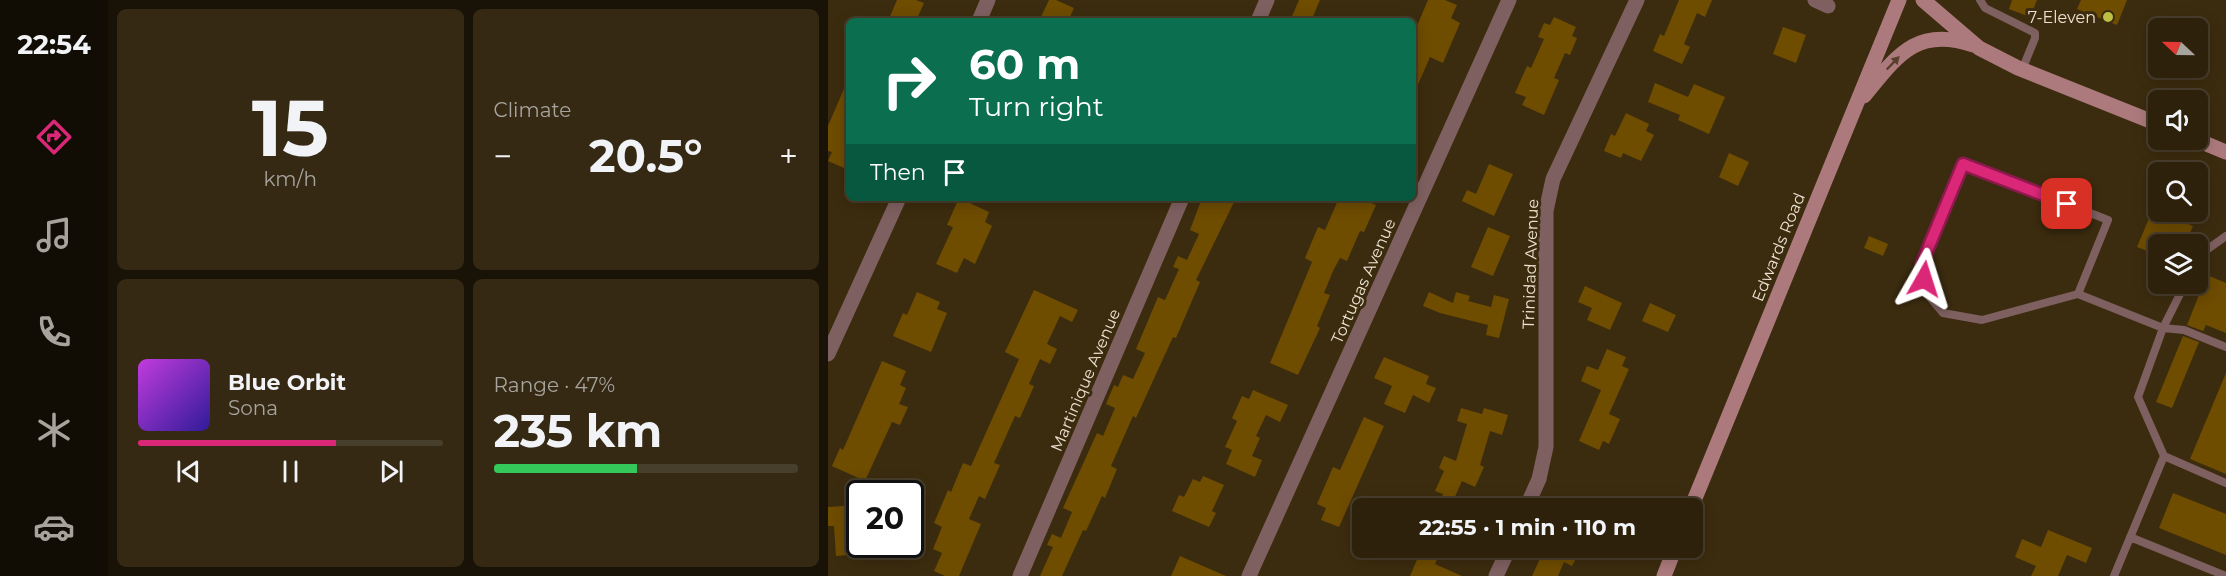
<!DOCTYPE html>
<html lang="en">
<head>
<meta charset="utf-8">
<style>
  :root { --surface:#2d210b; --page:#352914; --text:#f1f3f6; --muted:#a7a39d; --line:#483e2c; --accent:#db2777 }
  body { margin:0; font-family:Montserrat,sans-serif; background:var(--page); color:var(--text); height:100vh; display:flex; flex-direction:column; font-size:22px; white-space:nowrap }
  * { box-sizing:border-box; margin:0 }
  p { font-size:20px; color:var(--muted) }
  .icon { flex:none; width:33px; height:33px; fill:none; stroke:currentColor; stroke-width:2; stroke-linecap:round; stroke-linejoin:round }
  .map { position:relative; flex:1; overflow:hidden }
  .panel { display:flex; flex-direction:column; gap:9px; padding:9px; background:#191206; width:720px }
  .panel>* { flex:none }
  .top-card { position:absolute; left:18px; top:18px; width:570px; height:183px; border-radius:9px; box-shadow:0 3px 15px #0003,0 0 0 2px var(--line); background:#0b6e4f; color:#fff; overflow:hidden }
  .needle { width:39px; rotate:292deg }
  .fabs { position:absolute; left:1320px; top:18px; display:grid; gap:12px }
  .fabs a { display:grid; place-items:center; width:60px; height:60px; border-radius:9px; background:var(--surface); box-shadow:0 3px 15px #0003,0 0 0 2px var(--line); font-size:30px }
  .speed { position:absolute; left:18px; top:480px; display:flex; gap:12px; font-size:30px; font-weight:700; text-align:center }
  .speed>* { display:grid; place-content:center; width:78px; height:78px; border-radius:50%; background:var(--surface); box-shadow:0 3px 15px #0003,0 0 0 2px var(--line); line-height:1 }
  .speed .limit { border:3px solid #111; border-radius:9px; background:#fff; color:#111 }
  .pin { position:absolute; display:grid; place-items:center; width:51px; height:51px; color:#fff; margin:-26px; border-radius:12px; box-shadow:0 3px 9px #0006 }
  .me { position:absolute; width:66px; margin:-33px; rotate:6deg; stroke-linejoin:round; filter:drop-shadow(0 0 4px #0008) }
  .turn { display:flex; align-items:center; gap:21px; height:126px; padding:0 24px; font-size:27px }
  .turn .icon { width:78px; height:78px; stroke-width:2.5 }
  .turn b { display:block; font-size:42px; line-height:51px }
  .then { display:flex; align-items:center; height:57px; padding:0 24px; background:#0003; gap:12px; font-size:22px }
  .big { font-size:45px; font-weight:700; line-height:1.1 }
  .panel .tile { flex:1; display:flex; flex-direction:column; justify-content:center; gap:9px; min-width:0; padding:0 21px; border-radius:9px; background:var(--page) }
  .panel .dial { align-items:center; gap:0 }
  .dial b { font-size:78px; line-height:1 }
  .song { display:flex; align-items:center; gap:18px }
  .cover { width:72px; height:72px; border-radius:9px; background:linear-gradient(135deg,hsl(290 70% 55%),hsl(250 70% 35%)) }
  .played { height:6px; border-radius:3px; background:linear-gradient(90deg,var(--accent) 65%,var(--line) 65%) }
  .keys { display:flex; justify-content:space-around; direction:ltr }
  .heat { display:flex; justify-content:space-between; align-items:center; font-size:33px; direction:ltr }
  .charge { height:9px; border-radius:4px; background:linear-gradient(90deg,#34c759 47%,var(--line) 0) }
  .panel .tiles { flex:1; display:grid; gap:9px; grid-template-columns:repeat(2,1fr) }
  .trip { position:absolute; left:524px; top:498px; width:351px; height:60px; border-radius:9px; background:var(--surface); box-shadow:0 3px 15px #0003,0 0 0 2px var(--line); font-weight:700; line-height:60px; text-align:center }
  main { display:flex; flex:1; min-height:0 }
  .tabs { display:flex; flex-direction:column; width:108px; justify-content:space-around; align-items:center; background:#120d04; color:var(--muted) }
  .tabs .icon { width:42px; height:42px }
  .tabs .on { color:var(--accent) }
  .tabs b { font-size:27px; color:var(--text) }
  .map>svg:first-child { display:block }
  .building { fill:#6e4c00 }
  .lines { fill:none; stroke-linecap:round; stroke-linejoin:round }
  .service { stroke:#7f6060; stroke-width:8 }
  .minor { stroke:#7f6060; stroke-width:15 }
  .secondary { stroke:#ac7a7c; stroke-width:15 }
  .oneway { fill:#58402a }
  .route-casing { stroke:#8e194d; stroke-width:15 }
  .route { stroke:#db2777; stroke-width:10 }
  .poi-dot { fill:#bdbf43; stroke:#3c2c0f; stroke-width:2 }
  .labels { text-anchor:middle; stroke-width:6; stroke-linejoin:round; paint-order:stroke }
  .poi-label { font-size:16px; fill:#ede2d2; stroke:#3c2c0f; text-anchor:end }
  .street-label { font-size:16px; fill:#ede2d2; stroke:#3c2c0f }
</style>
</head>
<body>
<main>
<nav class="tabs">
<b>22:54</b>
<svg class="icon on" aria-label="directions" viewBox="0 0 24 24"><path d="M12 3l9 9-9 9-9-9zM9 14v-3h6M13 9l2 2-2 2"/></svg>
<svg class="icon" aria-label="music" viewBox="0 0 24 24"><path d="M9 18V5l10-2v13"/><circle cx="6" cy="18" r="3"/><circle cx="16" cy="16" r="3"/></svg>
<svg class="icon" aria-label="phone" viewBox="0 0 24 24"><path d="M5 4h4l2 5-3 2q2 4 5 5l2-3 5 2v4C11 20 4 13 5 4z"/></svg>
<svg class="icon" aria-label="climate" viewBox="0 0 24 24"><path d="M12 3v18M4 7l16 10M4 17L20 7"/></svg>
<svg class="icon" aria-label="car" viewBox="0 0 24 24"><path d="M5 17H2v-5l4-1 3-4h7l3 4 3 1v5h-3M9 17h6M6 11h13"/><circle cx="7" cy="17" r="2"/><circle cx="17" cy="17" r="2"/></svg>
</nav>
<section class="panel">
<div class="tiles">
<div class="tile dial"><b>15</b><p>km/h</p></div>
<div class="tile"><p>Climate</p>
<div class="heat"><a>−</a><b class="big">20.5°</b><a>+</a></div>
</div>
<div class="tile">
<div class="song"><i class="cover"></i><div><b>Blue Orbit</b><p>Sona</p></div></div>
<div class="played"></div>
<div class="keys"><svg class="icon" aria-label="previous" viewBox="0 0 24 24"><path d="M18 5L8 12l10 7zM5 5v14"/></svg><svg class="icon" aria-label="pause" viewBox="0 0 24 24"><path d="M8 5v14M16 5v14"/></svg><svg class="icon" aria-label="next" viewBox="0 0 24 24"><path d="M6 5l10 7-10 7zM19 5v14"/></svg></div>
</div>
<div class="tile"><p>Range · 47%</p><b class="big">235 km</b><div class="charge"></div></div>
</div>
</section>
<div class="map">
<svg width="1398" height="576" viewBox="0 0 1398 576">
  <rect width="100%" height="100%" fill="#3c2c0f"/>
  <path class="building" d="M69,0h19l8,3 -8,18h-28z
    M221,0h7l18,8 -6,13h-29z
    M471,0h21l-9,21h-21z
    M600,0h17l12,5 -6,13 9,5 -17,40 -13,-6 -17,39v-61z
    M851,0h33l-7,17 -8,-4 -13,31 6,3 -8,17 -29,-13 7,-17 4,2z
    M1184,0h25l-7,17 -21,-8z
    M1253,0h46l-10,25 -40,-16z
    M726,17l22,10 -4,9 5,2 -7,17 -5,-2 -11,25 5,2 -15,35 -22,-10 4,-8 -11,-4 12,-27 4,2 13,-29 -6,-2 6,-14 6,2z
    M955,27l23,8 -10,28 -23,-9z
    M21,77v79l-5,12 -16,-7 4,-9 -4,-1v-25z
    M827,83l33,14 6,-13 31,13 -16,37 -31,-14 2,-5 -32,-13z
    M798,113l23,11 -3,7 8,4 -13,26 -18,-8 -2,5 -17,-7 7,-17 4,2z
    M901,153l20,9 -11,24 -19,-9z
    M661,164l24,10 -19,42 -32,-15 5,-11 9,4z
    M131,198l30,14 -4,10 7,4 -17,38 -11,-6 -7,15 -21,-9 17,-37 -6,-2z
    M374,198h34l-40,82 4,2 -24,56 -3,-1 -37,81 -3,-2 -22,50 6,3 -12,29 -3,-2 -16,35 -3,-1 -21,46h-22l13,-29 -6,-2 5,-11 9,4 11,-26 -9,-4 34,-75 6,3 12,-28 -9,-4 8,-19 4,2 5,-12 10,4 12,-26 -9,-4 22,-52 7,3 14,-31 -6,-2 5,-11 9,4 12,-26 -9,-4z
    M511,198h20l17,7 -12,27 -4,-1 -13,30 -7,-3 -7,13 -9,22 6,2 -13,31 3,2 -22,47 -28,-12 42,-101 -7,-4 13,-31 7,3z
    M1325,209l40,17 -8,18h-27v11l-21,-8z
    M660,227l22,9 -17,40 -22,-9z
    M1041,236l19,8 -5,12 -19,-8z
    M1379,275l19,8v50l-20,-8 -3,6 -16,-6z
    M757,286l37,17 -12,27 -23,-10 5,-12 -14,-6z
    M206,290l44,20 -6,12 -12,-6 -13,28 10,5 -7,15 -10,-5 -11,25 5,2 -14,32 -5,-2 -21,47 6,2 -15,34 -6,-3 -10,23 12,5 -22,52h-14l-11,-5 8,-18 -9,-4 9,-22 -8,-4 14,-33 3,2 12,-29 8,3 48,-107 -14,-7z
    M89,292l23,10 -3,7 10,4 -16,39 -38,-16 10,-23 4,2z
    M601,292l24,11 3,-11 14,4 -2,5 23,6 3,-12 15,4 -10,39 -13,-3 2,-10 -48,-12 -17,-7z
    M822,303l26,12 -8,17 -26,-11z
    M1355,336l16,6 -27,66 -16,-6z
    M779,349l19,8 -4,9 7,3 -20,45 11,5 -11,25 -6,-3 -4,9 -20,-9 22,-51 -20,-9 6,-15 11,4z
    M556,357l45,19 -3,8 10,4 -7,15 -16,-8 -8,18 -21,-9 8,-18 -18,-8z
    M54,361l24,10 -6,14 6,3 -7,16 9,3 -8,18 -8,-3 -27,59 -33,-15 8,-18 3,2z
    M1398,373v101l-36,-15z
    M425,390l35,15 -8,17 -14,-7 -10,21 4,2 -8,18 10,4 -7,17 -29,-13 6,-14 -7,-3 12,-26 -5,-3 10,-22 7,3z
    M633,408l21,6 2,-6 24,7 -6,20 -12,-4 -10,34 4,2 -9,20 -13,-6 -12,27h-13l6,-14 -8,-3 9,-20 -5,-3 5,-12 12,5 11,-37 -10,-3z
    M536,417l20,9 -45,101 -18,-7 5,-12 -9,-4 16,-37 7,3z
    M375,476l21,9 -12,26 4,2 -7,14 -37,-16 7,-16 5,2 9,-18 7,3z
    M1345,493l53,21v41l-67,-27z
    M31,505l1,49 -24,2 -2,-30h-6v-19z
    M1220,530l44,18 -6,15 -19,-8 -9,21h-27l5,-10 -21,-9 7,-18 19,8z
    M594,548h20l-7,16 27,12h-52z
    M717,548h36l-9,18 -8,-4 -6,14h-26z
    M352,556l46,20h-55z"/>
  <g class="lines">
    <path class="service" d="M1152,0l5,8 50,25v5l-13,32
      M1370,256l28,-20
      M1250,294l30,-74 -145,-57 -41,100 5,31 16,19 39,7 96,-26 85,34 22,-44
      M1398,347l-42,-17 -21,-2 -25,69 26,59 62,27
      M1302,537l96,39
      M1286,576l50,-120"/>
    <path class="minor" d="M987,0l13,6
      M151,21l9,-21
      M430,21l9,-21
      M0,354l71,-156
      M698,508l13,-29 7,-32v-236l7,-32 84,-179
      M192,576l162,-378
      M421,576l260,-576
      M668,576l13,-28"/>
    <path class="secondary" d="M1095,0l56,48 39,20 140,56
      M1036,96c33,-40 52,-70 109,-51
      M1369,140l29,12
      M863,508l208,-508
      M836,576l11,-28"/>
  </g>
  <defs><path id="oneway-solid" d="M-6-.8H1V-3.2L6.5 0L1 3.2V.8H-6Z" transform="scale(1.5)"/></defs>
  <use class="oneway" href="#oneway-solid" transform="translate(1065 63) rotate(-46)"/>
  <g class="lines">
    <g class="route-casing">
      <path id="route" d="M1096,279l-2,-16 41,-99 104,40"/>
    </g>
    <use href="#route" class="route"/>
  </g>
  <circle class="poi-dot" cx="1280" cy="17" r="6"/>
  <g class="labels">
    <g class="poi-label">
      <text x="1268" y="23">7-Eleven</text>
    </g>
    <g class="street-label">
      <text transform="translate(950 247) rotate(-68)" y="6">Edwards Road</text>
      <text transform="translate(702 264) rotate(-88)" y="6">Trinidad Avenue</text>
      <text transform="translate(535 281) rotate(-66)" y="6">Tortugas Avenue</text>
      <text transform="translate(257 380) rotate(-67)" y="6">Martinique Avenue</text>
    </g>
  </g>
</svg>
<div class="fabs">
<a><svg class="needle" viewBox="-14 -14 28 28"><path d="M0-13l5 13h-10z" fill="#e53935"/><path d="M0 13l5-13h-10z" fill="#a7a39d"/></svg></a>
<a><svg class="icon" aria-label="sound" viewBox="0 0 24 24"><path d="M4 9h4l5-4v14l-5-4H4zM17 9q2 3 0 6"/></svg></a>
<a><svg class="icon" aria-label="search" viewBox="0 0 24 24"><circle cx="10" cy="10" r="6"/><path d="M15 15l6 6"/></svg></a>
<a><svg class="icon" aria-label="layers" viewBox="0 0 24 24"><path d="M12 4l9 5-9 5-9-5zM3 14l9 5 9-5"/></svg></a>
</div>
<div class="speed"><div class="limit">20</div></div>
<div class="pin" style="left:1239px;top:204px;background:#d93025"><svg class="icon" aria-label="arrive" viewBox="0 0 24 24"><path d="M6 21V4h12l-3 4 3 4H6"/></svg></div>
<svg class="me" style="left:1096px;top:279px" viewBox="-20 -20 40 40"><path d="M0-17L14 15 0 8-14 15z" fill="#db2777" stroke="#fff" stroke-width="4"/></svg>
<div class="trip">22:55 · 1 min · 110 m</div>
<div class="top-card">
<div class="turn"><svg class="icon" aria-label="right" viewBox="0 0 24 24"><path d="M7 20v-9h11M14 6l5 5-5 5"/></svg><div><b>60 m</b>Turn right</div></div>
<div class="then">Then<svg class="icon" aria-label="arrive" viewBox="0 0 24 24"><path d="M6 21V4h12l-3 4 3 4H6"/></svg></div>
</div>
</div>
</main>
</body>
</html>
